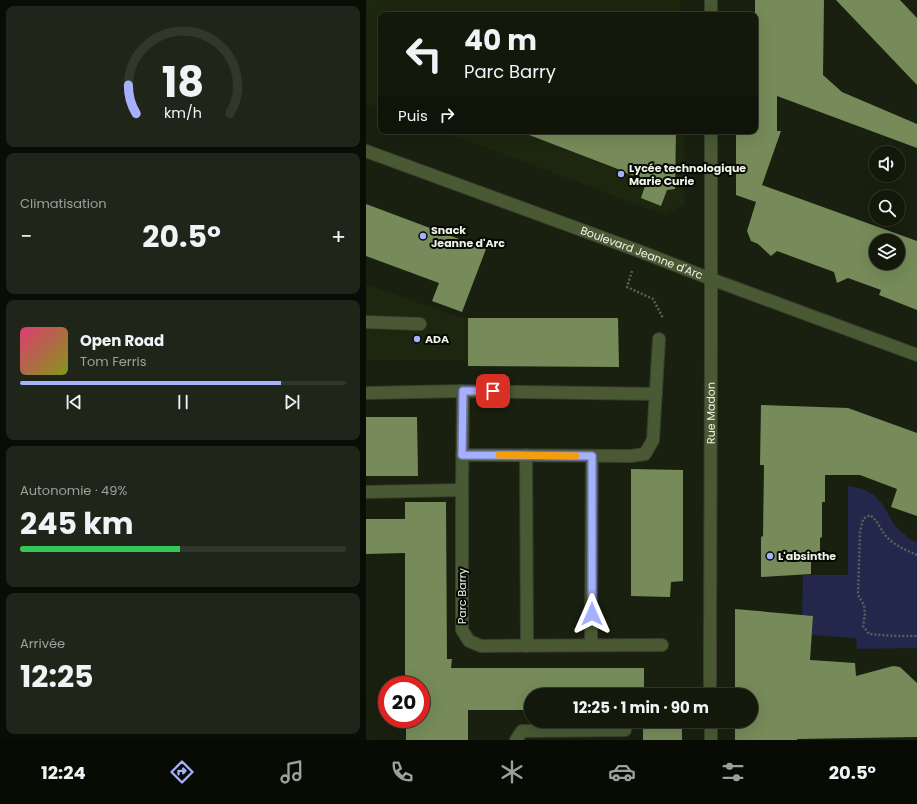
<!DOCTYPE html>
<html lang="fr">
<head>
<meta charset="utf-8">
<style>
  :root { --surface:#13180b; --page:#202519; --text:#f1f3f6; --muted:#9da09d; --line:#32372c; --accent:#a5b1fc }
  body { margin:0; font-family:Poppins,sans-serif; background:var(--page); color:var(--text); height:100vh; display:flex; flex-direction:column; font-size:15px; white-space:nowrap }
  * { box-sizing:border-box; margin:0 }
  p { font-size:13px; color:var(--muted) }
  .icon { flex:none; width:22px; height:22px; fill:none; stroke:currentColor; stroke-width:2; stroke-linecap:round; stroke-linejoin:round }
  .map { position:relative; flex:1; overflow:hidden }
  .panel { display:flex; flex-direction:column; gap:6px; padding:6px; background:#0a0d06; width:366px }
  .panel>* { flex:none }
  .guide { position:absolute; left:12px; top:12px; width:380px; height:122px; border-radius:8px; box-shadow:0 4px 16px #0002,0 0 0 1px var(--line); background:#13180b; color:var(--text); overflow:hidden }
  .fabs { position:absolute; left:503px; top:146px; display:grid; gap:8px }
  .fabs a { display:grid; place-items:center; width:36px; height:36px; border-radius:50%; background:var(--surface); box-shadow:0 4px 16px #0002,0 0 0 1px var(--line); font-size:20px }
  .speed { position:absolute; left:12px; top:676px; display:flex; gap:8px; font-size:20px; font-weight:700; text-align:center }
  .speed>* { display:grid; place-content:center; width:52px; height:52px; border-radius:50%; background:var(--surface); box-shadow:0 4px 16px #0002,0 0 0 1px var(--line); line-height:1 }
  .speed .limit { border:6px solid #d22; background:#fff; color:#111 }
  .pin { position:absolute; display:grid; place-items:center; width:34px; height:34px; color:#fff; margin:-17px; border-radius:8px; box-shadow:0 2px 6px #0006 }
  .me { position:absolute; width:44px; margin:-22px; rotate:0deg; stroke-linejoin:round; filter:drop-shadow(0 0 3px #0008) }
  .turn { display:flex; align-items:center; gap:14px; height:84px; padding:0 20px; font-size:18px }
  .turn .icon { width:52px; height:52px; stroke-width:2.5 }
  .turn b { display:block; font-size:28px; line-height:34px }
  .then { display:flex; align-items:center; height:38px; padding:0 20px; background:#0003; gap:8px; font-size:15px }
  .big { font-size:30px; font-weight:700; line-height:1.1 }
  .panel .tile { flex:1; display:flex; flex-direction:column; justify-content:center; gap:6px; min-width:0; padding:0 14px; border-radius:8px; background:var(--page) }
  .panel .dial { align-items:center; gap:0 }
  .dial svg { height:104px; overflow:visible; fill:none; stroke:var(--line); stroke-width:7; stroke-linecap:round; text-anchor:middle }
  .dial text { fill:var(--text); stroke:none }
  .song { display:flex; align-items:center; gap:12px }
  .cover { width:48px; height:48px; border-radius:6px; background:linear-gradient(135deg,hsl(340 70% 55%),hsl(70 70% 35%)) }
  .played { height:4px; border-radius:2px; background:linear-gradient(90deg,var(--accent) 80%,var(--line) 80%) }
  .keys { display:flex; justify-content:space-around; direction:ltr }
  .heat { display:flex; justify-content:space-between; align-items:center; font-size:22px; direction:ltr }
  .charge { height:6px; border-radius:3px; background:linear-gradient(90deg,#34c759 49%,var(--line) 0) }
  .trip { position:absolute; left:158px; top:688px; width:234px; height:40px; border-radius:20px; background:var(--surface); box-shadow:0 4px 16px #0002,0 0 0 1px var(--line); font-weight:700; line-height:40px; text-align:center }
  .tab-bar { display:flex; height:64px; justify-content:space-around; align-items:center; background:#080a04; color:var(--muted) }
  .tab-bar .icon { width:28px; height:28px }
  .tab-bar .active { color:var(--accent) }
  .tab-bar b { font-size:18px; color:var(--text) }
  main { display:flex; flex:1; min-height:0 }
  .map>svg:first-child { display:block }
  .built { fill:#1d270f }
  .green { fill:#22274b }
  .building { fill:#768b59; fill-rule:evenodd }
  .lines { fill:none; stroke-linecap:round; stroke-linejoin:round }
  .minor-casing { stroke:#373e2d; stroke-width:14 }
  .path { stroke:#5b6152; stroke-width:2.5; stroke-dasharray:2 2; stroke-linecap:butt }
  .minor { stroke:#495933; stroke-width:12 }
  .route-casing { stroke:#6b73a4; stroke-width:10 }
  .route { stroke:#a5b1fc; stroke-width:7 }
  .slow { stroke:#f59e0b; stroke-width:7 }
  .poi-dot { fill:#a5b1fc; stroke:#060903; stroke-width:1.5 }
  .labels { text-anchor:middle; stroke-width:4; stroke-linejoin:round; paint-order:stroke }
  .poi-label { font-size:11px; font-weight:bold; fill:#eef4e8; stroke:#060903; text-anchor:start }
  .street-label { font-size:11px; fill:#eef4e8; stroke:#060903 }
</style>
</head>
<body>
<main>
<section class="panel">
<div class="tile dial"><svg viewBox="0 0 100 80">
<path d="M14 69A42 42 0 1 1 86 69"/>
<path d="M14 69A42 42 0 0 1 8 47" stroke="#a5b1fc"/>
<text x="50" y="56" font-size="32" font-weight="700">18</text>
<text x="50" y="72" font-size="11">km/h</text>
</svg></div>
<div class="tile"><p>Climatisation</p>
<div class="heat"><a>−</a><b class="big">20.5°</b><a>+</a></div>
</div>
<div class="tile">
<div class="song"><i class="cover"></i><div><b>Open Road</b><p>Tom Ferris</p></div></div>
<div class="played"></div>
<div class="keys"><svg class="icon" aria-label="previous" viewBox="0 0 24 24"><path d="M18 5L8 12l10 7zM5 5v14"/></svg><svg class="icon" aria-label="pause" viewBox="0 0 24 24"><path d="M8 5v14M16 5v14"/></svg><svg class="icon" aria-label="next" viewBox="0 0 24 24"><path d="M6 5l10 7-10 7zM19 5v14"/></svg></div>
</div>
<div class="tile"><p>Autonomie · 49%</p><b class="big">245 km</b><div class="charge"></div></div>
<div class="tile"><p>Arrivée</p><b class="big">12:25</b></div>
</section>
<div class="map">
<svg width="551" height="740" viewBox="0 0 551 740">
  <rect width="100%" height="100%" fill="#19200f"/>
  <path class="built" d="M0,0h315l-1,15h-299v93l-15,-5z
    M76,131h242v74l-19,10z
    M0,284l93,33 9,1v42h-102z"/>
  <path class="green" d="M482,486l15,3 11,6 9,10 12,21 16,14 6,2v106l-60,1 -1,-11 -44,-3 1,-19 -11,-1 1,-40h45z"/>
  <path class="building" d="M389,0h69l-1,75 19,17 75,32v24l-140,-52v35h4l-19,54 155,56v69l-38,-15 2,-5 -33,-12 -11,5 -3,-11 -57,-21 -6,5 -13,-12 -7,-3 -4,-10 9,-29 -20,-7v-64h19zM510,241h22v22h-22z
    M470,0h64l17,18v67z
    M158,131h152l-1,58 -8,1 -6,16 -20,-8 6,-18 -24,-8v-1l-99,-38z
    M0,204l120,45 -24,63 -30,-11 7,-18 -73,-27z
    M102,318h150l1,49 -151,-1z
    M395,405l87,3 69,25v83l-26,-9 6,-18 -37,-14h-35v27h-3v35l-2,1v18h-9v18l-50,3v-40l2,-1 1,-71h-4z
    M0,417h51l1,59h-52z
    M265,469l52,1v111l-12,1 -1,15 -39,-1z
    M39,502h41l1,157h5l-1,9h193v21h38v6h-151v15h-63v30h-62v-21h15v-34h-16v-132l-39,1v-35h39z
    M369,609l78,7 -3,44 45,3 1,13 37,-10 7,1 17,16v54l-120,2v1h-62v-19h16v-26h-16z
    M277,721h39v19h-39z"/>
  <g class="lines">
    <g class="minor-casing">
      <g id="minor">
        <path d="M345,15v-15"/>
        <path id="s1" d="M0,151l273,100 72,28 206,76"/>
        <path d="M0,322l54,2"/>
        <path d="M97,391l-1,99v140l7,11 12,5 181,-1"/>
        <path d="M0,393l97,-2 193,3"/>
        <path d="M96,455l169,1 14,-2 8,-14 6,-101"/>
        <path d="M160,455l1,191"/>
        <path d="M0,492l96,-2"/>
        <path d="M225,645l1,-189"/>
        <path id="s2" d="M344,695v-50l1,-301v-213"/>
        <path d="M345,721v19"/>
        <path d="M150,740l6,-9 103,-1"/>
      </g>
    </g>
    <path class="path" d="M266,271l-5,16 26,12 9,17 -1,2
      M551,555c-11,-5 -24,-10 -32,-20 -6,-8 -7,-14 -15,-20l-7,4 -3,13 -2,63 6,10 1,10 -2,11 6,8 25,2h23"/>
    <use href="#minor" class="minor"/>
  </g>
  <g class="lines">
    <g class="route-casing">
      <path id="route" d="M127,391h-30l-1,64 130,1v158"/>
    </g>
    <use href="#route" class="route"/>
    <path class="slow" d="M133,455l77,1"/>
  </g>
  <g class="poi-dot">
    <circle cx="255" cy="174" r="4"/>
    <circle cx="57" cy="236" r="4"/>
    <circle cx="51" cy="339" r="4"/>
    <circle cx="404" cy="556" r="4"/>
  </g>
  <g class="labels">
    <g class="poi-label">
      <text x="263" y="172">Lycée technologique<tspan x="263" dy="13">Marie Curie</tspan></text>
      <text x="65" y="234">Snack<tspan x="65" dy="13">Jeanne d'Arc</tspan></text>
      <text x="59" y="343">ADA</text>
      <text x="412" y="560">L'absinthe</text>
    </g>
    <g class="street-label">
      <text dy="4" stroke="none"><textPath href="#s1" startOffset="294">Boulevard Jeanne d'Arc</textPath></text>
      <text dy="4" stroke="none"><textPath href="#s2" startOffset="282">Rue Madon</textPath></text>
      <text transform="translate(96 596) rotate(-90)" y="4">Parc Barry</text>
    </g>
  </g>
</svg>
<div class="fabs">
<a><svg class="icon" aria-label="sound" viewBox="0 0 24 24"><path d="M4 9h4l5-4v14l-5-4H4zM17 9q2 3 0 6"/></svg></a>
<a><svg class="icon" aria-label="search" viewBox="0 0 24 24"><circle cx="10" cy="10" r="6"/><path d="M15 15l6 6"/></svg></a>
<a><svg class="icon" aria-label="layers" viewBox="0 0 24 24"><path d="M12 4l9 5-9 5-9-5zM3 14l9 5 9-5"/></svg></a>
</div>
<div class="speed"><div class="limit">20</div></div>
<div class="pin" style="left:127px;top:391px;background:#d93025"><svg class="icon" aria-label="arrive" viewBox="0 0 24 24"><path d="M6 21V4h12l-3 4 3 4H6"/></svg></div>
<svg class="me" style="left:226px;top:614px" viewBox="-20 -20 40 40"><path d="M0-17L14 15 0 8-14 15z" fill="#a5b1fc" stroke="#fff" stroke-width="4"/></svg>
<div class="trip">12:25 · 1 min · 90 m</div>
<div class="guide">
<div class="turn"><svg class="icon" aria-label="left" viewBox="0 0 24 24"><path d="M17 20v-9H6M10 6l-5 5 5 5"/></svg><div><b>40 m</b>Parc Barry</div></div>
<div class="then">Puis<svg class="icon" aria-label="right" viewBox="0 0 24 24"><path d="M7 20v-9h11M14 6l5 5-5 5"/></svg></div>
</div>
</div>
</main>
<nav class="tab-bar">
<b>12:24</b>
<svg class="icon active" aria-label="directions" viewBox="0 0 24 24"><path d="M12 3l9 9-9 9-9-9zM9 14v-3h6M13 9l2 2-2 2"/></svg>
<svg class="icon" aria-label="music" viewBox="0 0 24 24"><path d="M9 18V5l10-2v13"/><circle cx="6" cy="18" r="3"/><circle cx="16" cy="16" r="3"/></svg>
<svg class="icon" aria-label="phone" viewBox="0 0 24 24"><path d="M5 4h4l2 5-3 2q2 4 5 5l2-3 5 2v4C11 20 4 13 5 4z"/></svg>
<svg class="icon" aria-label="climate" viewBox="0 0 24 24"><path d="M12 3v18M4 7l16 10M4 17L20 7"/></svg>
<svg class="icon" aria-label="car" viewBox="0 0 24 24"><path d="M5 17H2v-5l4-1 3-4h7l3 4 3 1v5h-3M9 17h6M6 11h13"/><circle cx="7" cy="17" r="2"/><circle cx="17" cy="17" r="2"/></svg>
<svg class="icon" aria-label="filters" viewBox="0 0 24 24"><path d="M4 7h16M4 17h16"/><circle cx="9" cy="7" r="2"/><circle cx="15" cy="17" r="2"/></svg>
<b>20.5°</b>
</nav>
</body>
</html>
